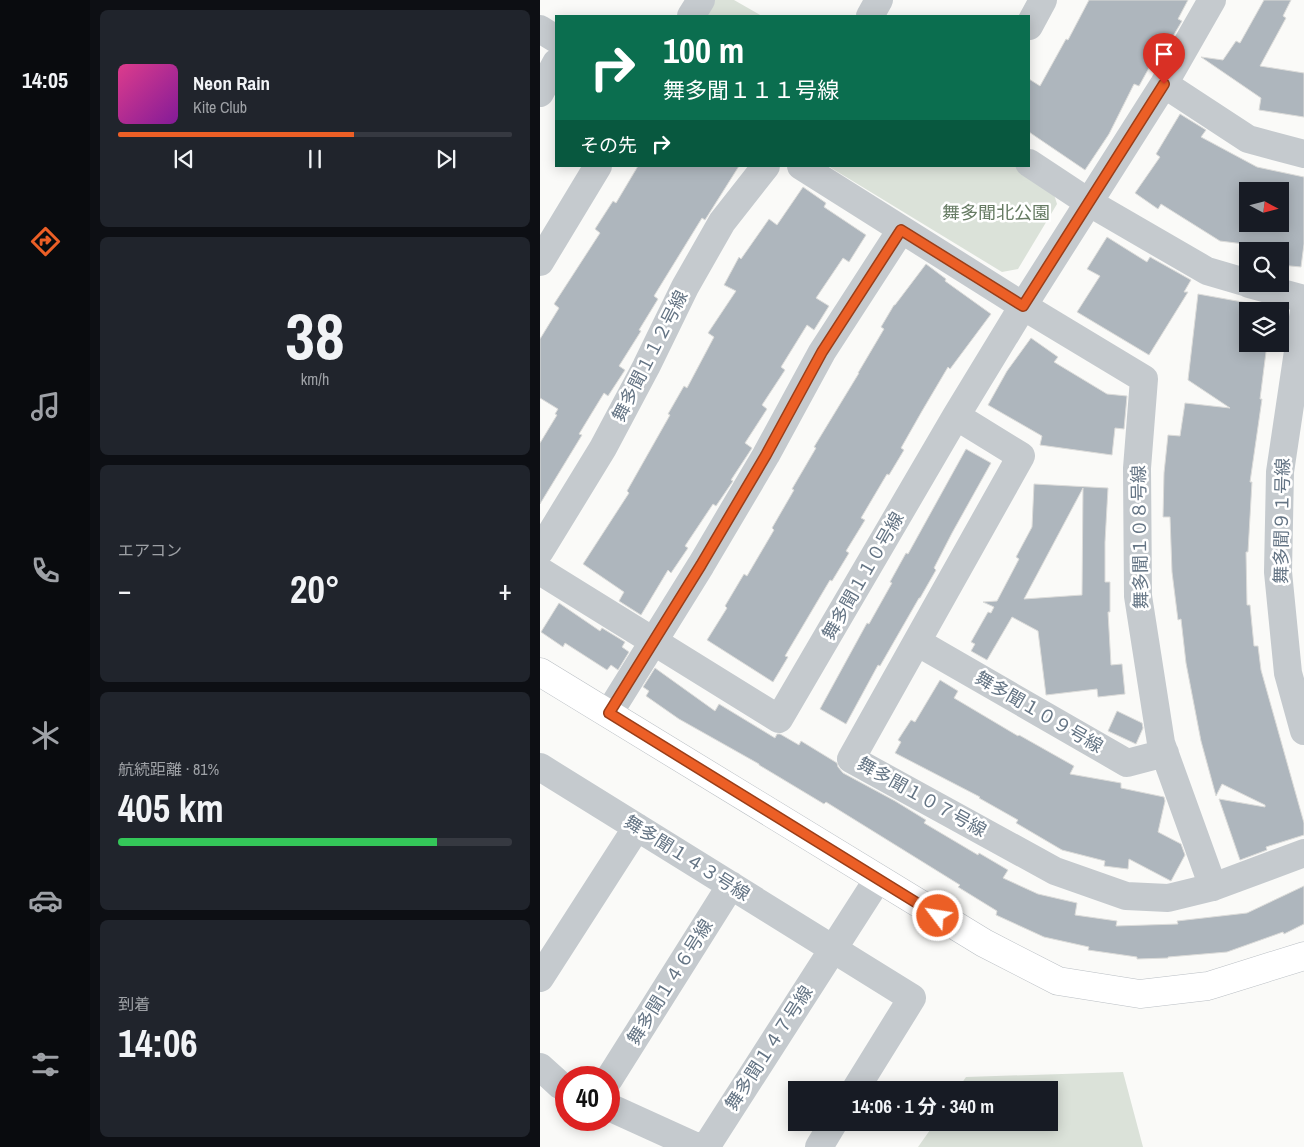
<!DOCTYPE html>
<html lang="ja">
<head>
<meta charset="utf-8">
<style>
  :root { --surface:#171b24; --page:#20242c; --text:#f1f3f6; --muted:#9ea1a6; --line:#363941; --accent:#ec5f26 }
  body { margin:0; font-family:"Archivo Narrow","Noto Sans JP",sans-serif; background:var(--page); color:var(--text); height:100vh; display:flex; flex-direction:column; font-size:19px; white-space:nowrap }
  * { box-sizing:border-box; margin:0 }
  p { font-size:16px; color:var(--muted) }
  .icon { flex:none; width:28px; height:28px; fill:none; stroke:currentColor; stroke-width:2; stroke-linecap:round; stroke-linejoin:round }
  .map { position:relative; flex:1; overflow:hidden }
  .side { display:flex; flex-direction:column; gap:10px; padding:10px; background:#0d0f14; width:450px }
  .side>* { flex:none }
  .banner { position:absolute; left:15px; top:15px; width:475px; height:152px; border-radius:0px; box-shadow:0 2px 12px #0003; background:#0b6e4f; color:#fff; overflow:hidden }
  .needle { width:32px; rotate:97deg }
  .tools { position:absolute; left:699px; top:182px; display:grid; gap:10px }
  .tools a { display:grid; place-items:center; width:50px; height:50px; border-radius:0px; background:var(--surface); box-shadow:0 2px 12px #0003; font-size:25px }
  .speed { position:absolute; left:15px; top:1066px; display:flex; gap:10px; font-size:25px; font-weight:700; text-align:center }
  .speed>* { display:grid; place-content:center; width:65px; height:65px; border-radius:50%; background:var(--surface); box-shadow:0 2px 12px #0003; line-height:1 }
  .speed .limit { border:8px solid #d22; background:#fff; color:#111 }
  .pin { position:absolute; display:grid; place-items:center; width:42px; height:42px; color:#fff; margin:-51px -21px; border-radius:50% 50% 50% 0; rotate:-45deg; box-shadow:0 0 5px #0007 }
  .pin .icon { rotate:45deg }
  .me { position:absolute; width:55px; margin:-28px; rotate:301deg; stroke-linejoin:round; filter:drop-shadow(0 0 4px #0008) }
  .turn { display:flex; align-items:center; gap:18px; height:105px; padding:0 25px; font-size:22px }
  .turn .icon { width:65px; height:65px; stroke-width:2.5 }
  .turn b { display:block; font-size:35px; line-height:42px }
  .then { display:flex; align-items:center; height:48px; padding:0 25px; background:#0003; gap:10px; font-size:19px }
  .big { font-size:38px; font-weight:700; line-height:1.1 }
  .side .widget { flex:1; display:flex; flex-direction:column; justify-content:center; gap:8px; min-width:0; padding:0 18px; border-radius:8px; background:var(--page) }
  .side .dial { align-items:center; gap:0 }
  .dial b { font-size:65px; line-height:1 }
  .song { display:flex; align-items:center; gap:15px }
  .cover { width:60px; height:60px; border-radius:8px; background:linear-gradient(135deg,hsl(330 70% 55%),hsl(290 70% 35%)) }
  .played { height:5px; border-radius:2px; background:linear-gradient(90deg,var(--accent) 60%,var(--line) 60%) }
  .keys { display:flex; justify-content:space-around; direction:ltr }
  .heat { display:flex; justify-content:space-between; align-items:center; font-size:28px; direction:ltr }
  .charge { height:8px; border-radius:4px; background:linear-gradient(90deg,#34c759 81%,var(--line) 0) }
  .trip { position:absolute; left:248px; top:1081px; width:270px; height:50px; border-radius:0px; background:var(--surface); box-shadow:0 2px 12px #0003; font-weight:700; line-height:50px; text-align:center }
  main { display:flex; flex:1; min-height:0 }
  .tab-bar { display:flex; flex-direction:column; width:90px; justify-content:space-around; align-items:center; background:#090b0e; color:var(--muted) }
  .tab-bar .icon { width:35px; height:35px }
  .tab-bar .active { color:var(--accent) }
  .tab-bar b { font-size:22px; color:var(--text) }
  .map>svg:first-child { display:block }
  .green { fill:#dbe2d9 }
  .building { fill:#aeb6bd; stroke:#dcdcda; fill-rule:evenodd }
  .lines { fill:none; stroke-linecap:round; stroke-linejoin:round }
  .secondary-casing { stroke:#babfc4; stroke-width:29 }
  .street { stroke:#c5cace; stroke-width:28 }
  .secondary { stroke:#fff; stroke-width:28 }
  .route-casing { stroke:#993e19; stroke-width:12 }
  .route { stroke:#ec5f26; stroke-width:9 }
  .labels { text-anchor:middle; stroke-width:5; stroke-linejoin:round; paint-order:stroke }
  .park-label { font-size:18px; fill:#667b63; stroke:#fff }
  .street-label { font-size:18px; fill:#647484; stroke:#fff }
</style>
</head>
<body>
<main>
<nav class="tab-bar">
<b>14:05</b>
<svg class="icon active" aria-label="directions" viewBox="0 0 24 24"><path d="M12 3l9 9-9 9-9-9zM9 14v-3h6M13 9l2 2-2 2"/></svg>
<svg class="icon" aria-label="music" viewBox="0 0 24 24"><path d="M9 18V5l10-2v13"/><circle cx="6" cy="18" r="3"/><circle cx="16" cy="16" r="3"/></svg>
<svg class="icon" aria-label="phone" viewBox="0 0 24 24"><path d="M5 4h4l2 5-3 2q2 4 5 5l2-3 5 2v4C11 20 4 13 5 4z"/></svg>
<svg class="icon" aria-label="climate" viewBox="0 0 24 24"><path d="M12 3v18M4 7l16 10M4 17L20 7"/></svg>
<svg class="icon" aria-label="car" viewBox="0 0 24 24"><path d="M5 17H2v-5l4-1 3-4h7l3 4 3 1v5h-3M9 17h6M6 11h13"/><circle cx="7" cy="17" r="2"/><circle cx="17" cy="17" r="2"/></svg>
<svg class="icon" aria-label="filters" viewBox="0 0 24 24"><path d="M4 7h16M4 17h16"/><circle cx="9" cy="7" r="2"/><circle cx="15" cy="17" r="2"/></svg>
</nav>
<section class="side">
<div class="widget">
<div class="song"><i class="cover"></i><div><b>Neon Rain</b><p>Kite Club</p></div></div>
<div class="played"></div>
<div class="keys"><svg class="icon" aria-label="previous" viewBox="0 0 24 24"><path d="M18 5L8 12l10 7zM5 5v14"/></svg><svg class="icon" aria-label="pause" viewBox="0 0 24 24"><path d="M8 5v14M16 5v14"/></svg><svg class="icon" aria-label="next" viewBox="0 0 24 24"><path d="M6 5l10 7-10 7zM19 5v14"/></svg></div>
</div>
<div class="widget dial"><b>38</b><p>km/h</p></div>
<div class="widget"><p>エアコン</p>
<div class="heat"><a>−</a><b class="big">20°</b><a>+</a></div>
</div>
<div class="widget"><p>航続距離 · 81%</p><b class="big">405 km</b><div class="charge"></div></div>
<div class="widget"><p>到着</p><b class="big">14:06</b></div>
</section>
<div class="map">
<svg width="764" height="1147" viewBox="0 0 764 1147">
  <rect width="100%" height="100%" fill="#fafaf8"/>
  <path class="green" d="M170,0h24l28,16h-62z
    M288,166h188l36,22 5,16 -39,65 -16,3z
    M583,1072l20,75h-225l17,-24 114,-1v-32h-92l9,-13z"/>
  <path class="building" d="M549,0h99l-10,19 4,2 -16,27 -5,-2 -22,40 -5,-2 -25,50 -24,36 -56,-38v-53l11,7 26,-47 2,1z
    M724,0h27l-8,16 3,2 -26,48 44,7v44l-45,-7 2,-12 -60,-41 22,3 13,-19 4,2z
    M640,114l26,16 -5,7 56,30 47,10v67l-3,23 -21,-2v-14h-21l1,-5 -40,-5 -59,-37 -3,5 -23,-16 25,-36 -4,-3zM708,191h32v33h-32z
    M98,166h101l-34,54 -3,-2 -48,78 4,3 -19,31 2,1 -22,35 6,4 -17,26 -4,-3 -25,41 3,1 -42,69v-61l17,-28 -2,-1 3,-5 -18,-11v-59l19,-31 -5,-4 46,-71 -5,-4 18,-28 3,2z
    M263,187l23,16 -2,4 42,28 -17,27 -6,-4 -27,40 13,8 -15,24 -7,-5 -26,42 4,3 -23,35 5,4 -22,34 7,5 -21,32 2,1 -17,25 -3,-2 -28,42 3,2 -17,25 -3,-3 -27,45 -22,-14 5,-9 -41,-28 46,-71 -2,-2 43,-76 -2,-1 16,-28 3,2 27,-51 -6,-4 28,-42 -12,-6 15,-28 2,2 28,-40 8,6z
    M567,237l40,25 3,-5 41,23 -7,12h4l-39,63 -72,-43 23,-36 -13,-7z
    M386,264l20,15 -1,2 46,33 -41,55 -2,-2 -26,44 -21,37 3,2 -15,25 -2,-1 -26,44 4,2 -19,31 3,2 -17,28 -2,-1 -45,76 3,1 -15,25 -66,-42 20,-32 -2,-2 19,-32 3,2 27,-46 -2,-2 22,-38 -2,-1 24,-41 -2,-1 45,-74h-1l26,-44 -3,-2 13,-22h1z
    M658,294l50,9v3l31,5h-31v33h19l-7,55h2l-12,83h2l-4,70h-2l1,53h3l4,41h4l3,24 43,153v12l-38,12 1,3 -27,10 -21,-61 46,8v-2l-43,-21 -6,12 -15,-55 -15,-78 -5,-44 -3,1 -6,-48 -2,-55h-7l1,-44 4,-38 12,1 5,-33 45,5 -42,-28z
    M740,311l7,1 -6,31h-1z
    M491,338l27,19 -4,5 53,32 20,2 -3,33 -9,-1 -3,27 -72,-10 2,-9 -54,-31 19,-34z
    M426,449l25,14 -39,70 -18,35 2,2 -16,28h-1l-39,68 -2,-1 -32,59 -26,-15 47,-86 2,1 23,-41 -2,-1 16,-29 2,1z
    M494,484l74,4 -3,54v40h5v30h-2l3,53 11,-1 3,30 -27,3 -1,-8 -51,6 -8,-64 -26,-14 -25,43 -16,-9 4,-7 -4,-2 17,-30 3,1 3,-6 -11,-5 14,-1 22,-42 -3,-2 16,-30zM543,488l-1,107 -58,4z
    M19,603l41,28 2,-3 23,14 -3,5 7,5 -11,18 -7,-5 -4,5 -42,-27 -2,4 -22,-15z
    M115,668l60,43 4,-7 56,34 2,-4h3l19,11 2,-4 36,22 1,4 5,6 52,28 31,19 -2,3 54,32 1,-2 29,17 -5,8 35,16 39,9 -2,12 42,6 -1,5 62,-2 -1,-3 70,-8 57,-27v38l-20,10 -1,-2 -56,20 -59,5v1l-31,1v-2l-49,-7 1,-3 -45,-10 -48,-22 1,-4 -39,-24 2,-2 -134,-83 -2,2 -65,-39v-1l-80,-45 -33,-23 3,-5 -6,-4z
    M400,680l18,11 -4,7 64,38 1,-1 55,31 -4,8 51,9v5l43,9 1,4 -7,31 23,12 4,11 -14,26 -42,-22 -1,10 -24,-3 1,-5 -43,-11 -46,-27 2,-3 -39,-22 1,-1 -85,-44 6,-11 -3,-2 13,-20 4,2z
    M577,711l25,12 1,5 -7,16 -28,-13z"/>
  <g class="lines">
    <g class="secondary-casing">
      <path id="secondary" d="M0,672l444,271 74,38 82,13 68,-8 96,-30"/>
    </g>
    <path class="street" d="M151,16l10,-16
      M330,16l9,-16
      M489,26l14,-26
      M0,29l16,10
      M624,84l84,55 56,15
      M0,93l16,-30
      M489,163l59,39 119,69 41,12
      M261,166l222,140 141,-222 48,-84
      M0,262l58,-96
      M709,284l55,15
      M764,311l-24,161 -2,100 10,101 16,58
      M416,416l65,40 -170,303 204,112 71,25 42,2 45,-11 91,-34
      M0,551l63,-103 43,-81 39,-80 37,-65 44,-56
      M0,571l239,148 177,-303 67,-110 121,73 -7,89 1,128 23,147 52,144
      M377,642l210,121 38,-10
      M69,713l92,-148 65,-110 56,-103 79,-122
      M0,767l372,231 -57,92
      M0,978l97,-151
      M0,1067l20,18 6,3
      M69,1079l122,-194
      M69,1107l88,40
      M166,1147l172,-268
      M279,1147l15,-25"/>
    <use href="#secondary" class="secondary"/>
  </g>
  <g class="lines">
    <g class="route-casing">
      <path id="route" d="M398,916l-329,-203 92,-148 65,-110 56,-103 79,-122 122,76 141,-222"/>
    </g>
    <use href="#route" class="route"/>
  </g>
  <g class="labels">
    <g class="park-label">
      <text x="456" y="219">舞多聞北公園</text>
    </g>
    <g class="street-label">
      <text transform="translate(110 356) rotate(-63)" y="6">舞多聞１１２号線</text>
      <text transform="translate(742 521) rotate(-89)" y="6">舞多聞９１号線</text>
      <text transform="translate(600 537) rotate(-91)" y="6">舞多聞１０８号線</text>
      <text transform="translate(323 576) rotate(-60)" y="6">舞多聞１１０号線</text>
      <text transform="translate(499 712) rotate(30)" y="6">舞多聞１０９号線</text>
      <text transform="translate(382 797) rotate(29)" y="6">舞多聞１０７号線</text>
      <text transform="translate(147 858) rotate(32)" y="6">舞多聞１４３号線</text>
      <text transform="translate(130 982) rotate(-58)" y="6">舞多聞１４６号線</text>
      <text transform="translate(229 1048) rotate(-57)" y="6">舞多聞１４７号線</text>
    </g>
  </g>
</svg>
<div class="tools">
<a><svg class="needle" viewBox="-14 -14 28 28"><path d="M0-13l5 13h-10z" fill="#e53935"/><path d="M0 13l5-13h-10z" fill="#9ea1a6"/></svg></a>
<a><svg class="icon" aria-label="search" viewBox="0 0 24 24"><circle cx="10" cy="10" r="6"/><path d="M15 15l6 6"/></svg></a>
<a><svg class="icon" aria-label="layers" viewBox="0 0 24 24"><path d="M12 4l9 5-9 5-9-5zM3 14l9 5 9-5"/></svg></a>
</div>
<div class="speed"><div class="limit">40</div></div>
<div class="pin" style="left:624px;top:84px;background:#d93025"><svg class="icon" aria-label="arrive" viewBox="0 0 24 24"><path d="M6 21V4h12l-3 4 3 4H6"/></svg></div>
<svg class="me" style="left:398px;top:916px" viewBox="-20 -20 40 40"><circle r="17" fill="#ec5f26" stroke="#fff" stroke-width="3"/><path d="M0-11L8 9 0 5-8 9z" fill="#fff"/></svg>
<div class="trip">14:06 · 1 分 · 340 m</div>
<div class="banner">
<div class="turn"><svg class="icon" aria-label="right" viewBox="0 0 24 24"><path d="M7 20v-9h11M14 6l5 5-5 5"/></svg><div><b>100 m</b>舞多聞１１１号線</div></div>
<div class="then">その先<svg class="icon" aria-label="right" viewBox="0 0 24 24"><path d="M7 20v-9h11M14 6l5 5-5 5"/></svg></div>
</div>
</div>
</main>
</body>
</html>
